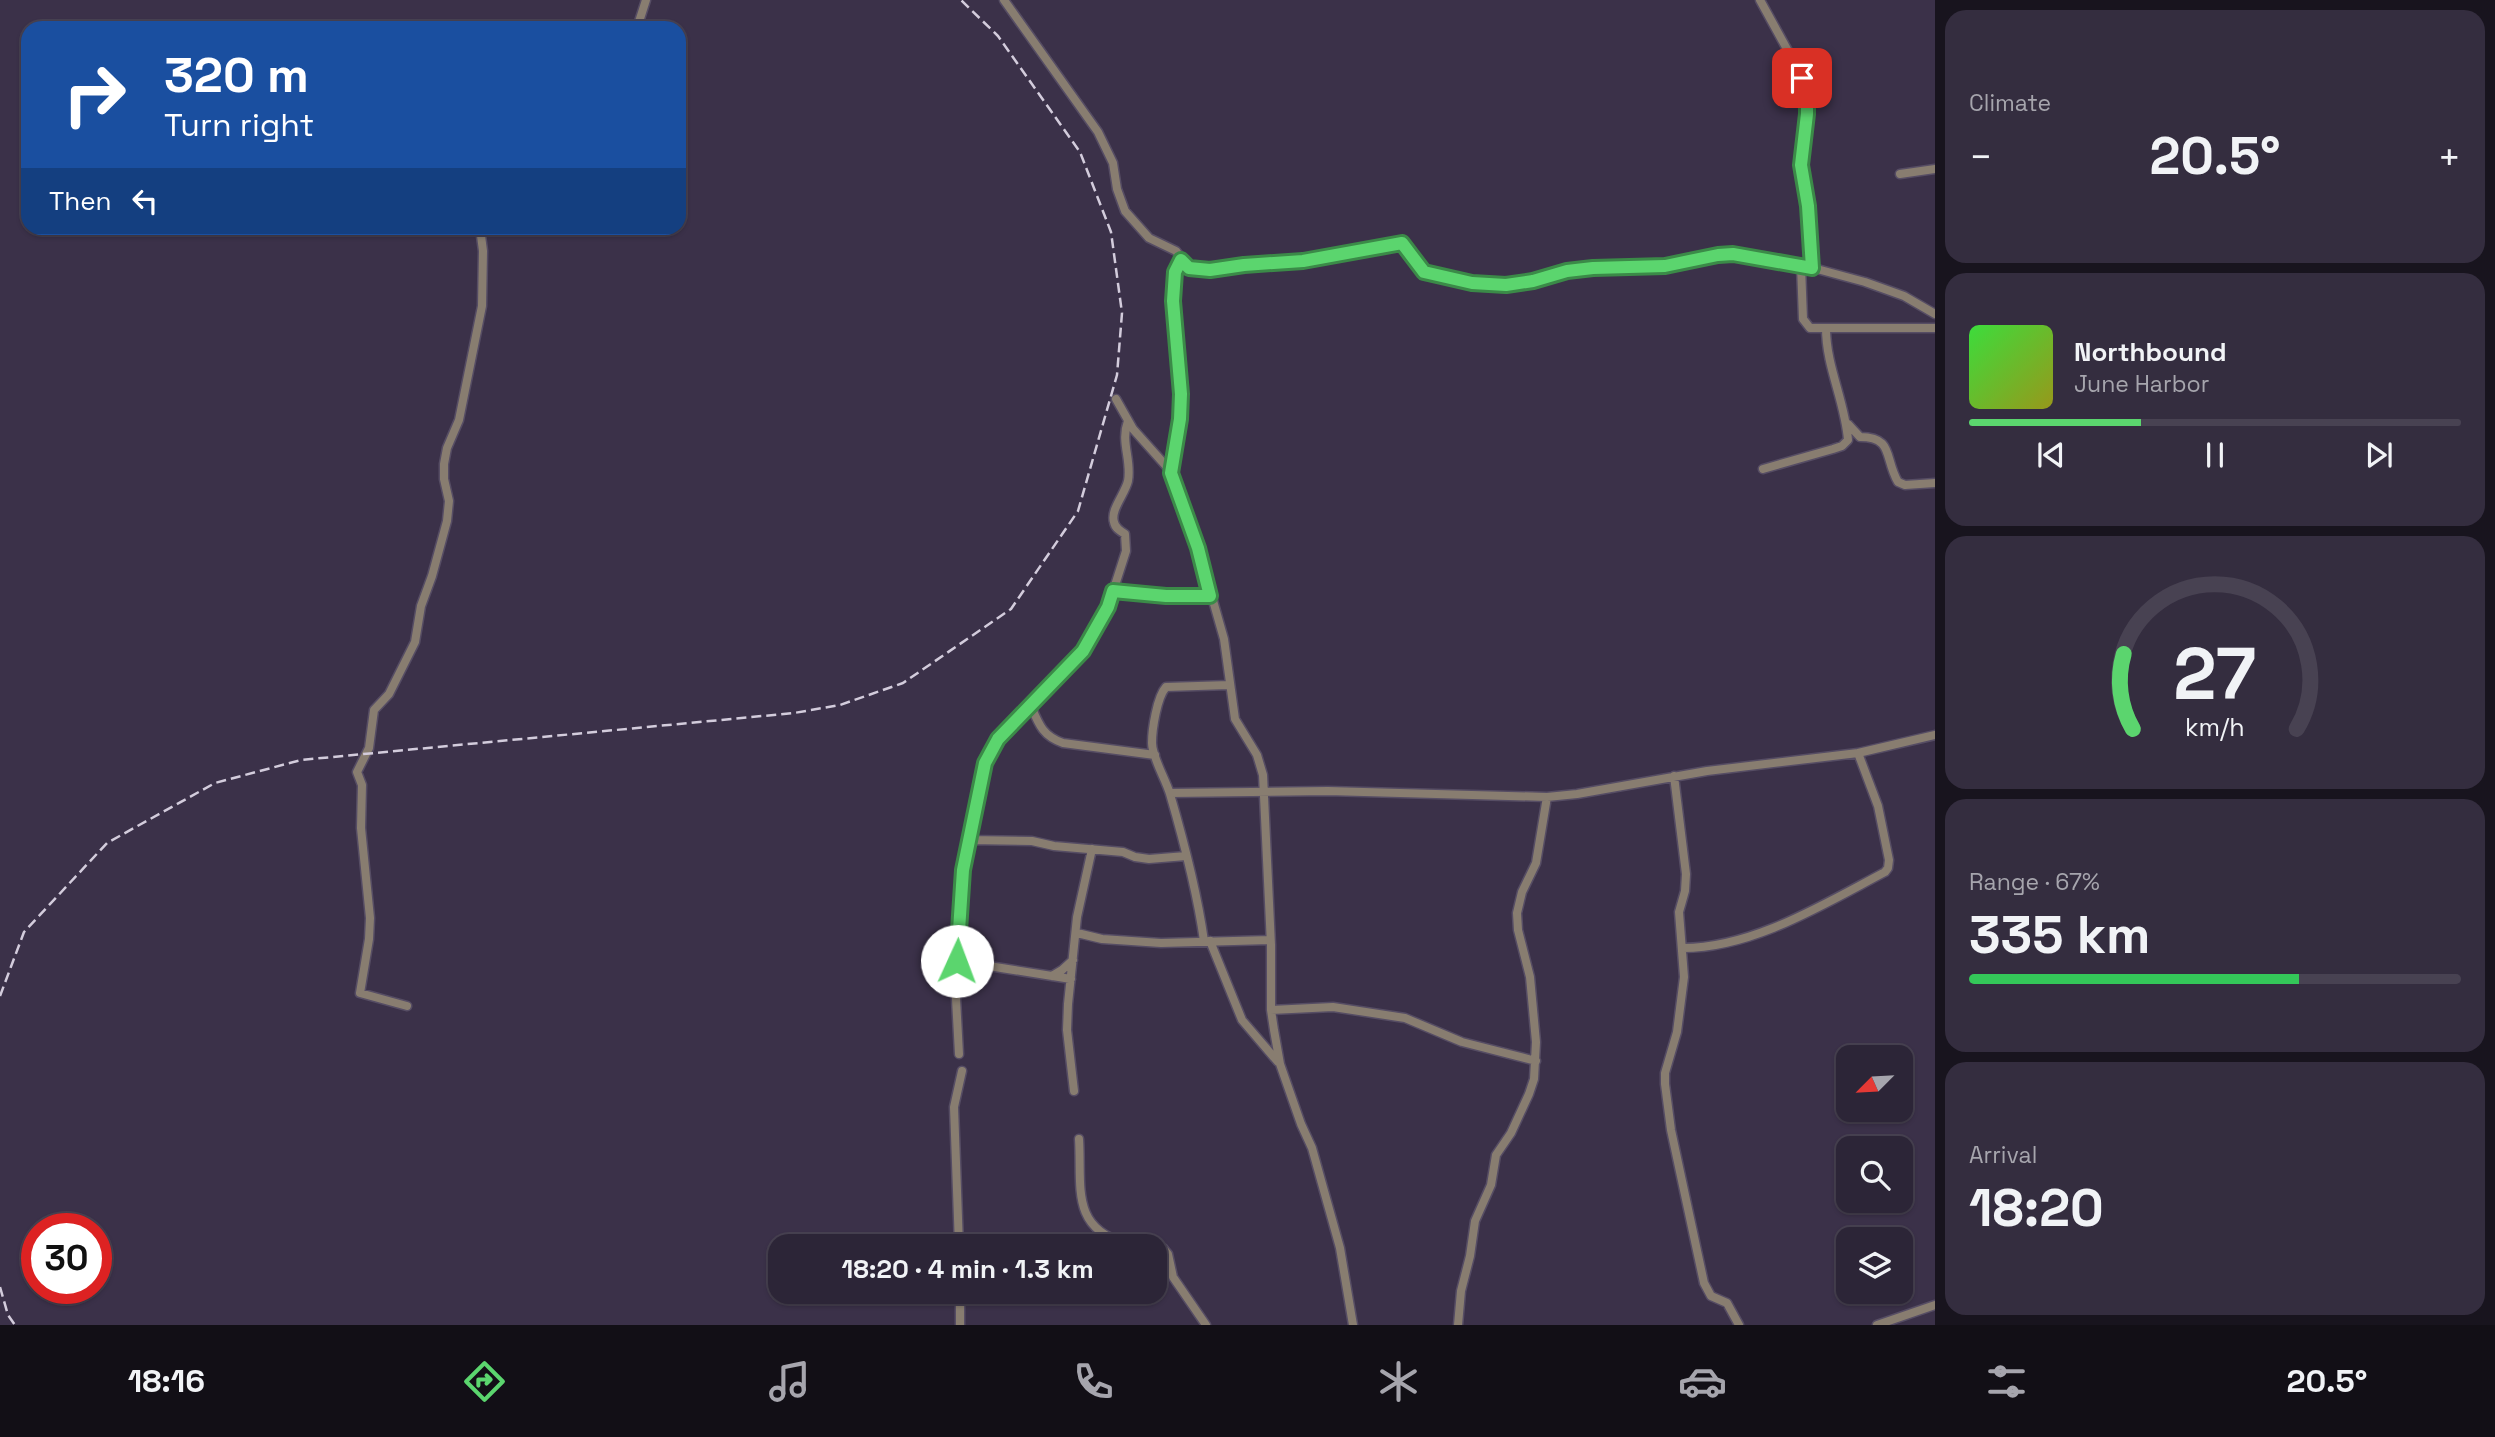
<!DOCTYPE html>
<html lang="en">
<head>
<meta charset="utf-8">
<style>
  :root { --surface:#2c2537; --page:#342d3f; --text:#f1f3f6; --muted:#a6a5ad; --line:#484252; --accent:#5bd56e }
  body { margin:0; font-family:"Space Grotesk",sans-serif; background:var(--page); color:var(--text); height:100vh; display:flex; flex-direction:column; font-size:26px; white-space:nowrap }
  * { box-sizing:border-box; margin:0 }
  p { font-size:23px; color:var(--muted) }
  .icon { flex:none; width:38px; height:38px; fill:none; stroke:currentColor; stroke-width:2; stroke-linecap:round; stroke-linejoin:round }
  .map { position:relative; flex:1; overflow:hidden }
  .sheet { display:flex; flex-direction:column; gap:10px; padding:10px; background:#18141e; width:560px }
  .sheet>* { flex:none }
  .banner { position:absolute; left:21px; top:21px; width:665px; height:214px; border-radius:21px; box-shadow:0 2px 5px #0004,0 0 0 2px var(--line); background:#1a4fa0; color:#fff; overflow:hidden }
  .needle { width:46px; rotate:246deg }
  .controls { position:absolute; left:1836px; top:1045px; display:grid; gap:14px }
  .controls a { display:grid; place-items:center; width:77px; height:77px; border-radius:14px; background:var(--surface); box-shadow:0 2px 5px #0004,0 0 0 2px var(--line); font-size:35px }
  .speed { position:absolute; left:21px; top:1213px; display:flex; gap:14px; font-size:35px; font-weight:700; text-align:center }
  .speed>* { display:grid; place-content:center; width:91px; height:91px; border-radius:50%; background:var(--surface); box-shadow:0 2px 5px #0004,0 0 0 2px var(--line); line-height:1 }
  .speed .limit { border:10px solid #d22; background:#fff; color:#111 }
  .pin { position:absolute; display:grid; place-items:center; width:60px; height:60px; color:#fff; margin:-30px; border-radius:14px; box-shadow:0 4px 10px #0006 }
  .me { position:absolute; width:77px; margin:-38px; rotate:2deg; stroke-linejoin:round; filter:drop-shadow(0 0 5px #0008) }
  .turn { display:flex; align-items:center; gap:24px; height:147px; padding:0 28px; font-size:32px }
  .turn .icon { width:91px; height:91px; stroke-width:2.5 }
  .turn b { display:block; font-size:49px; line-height:60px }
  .then { display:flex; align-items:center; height:66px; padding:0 28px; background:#0003; gap:14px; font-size:26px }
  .big { font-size:52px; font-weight:700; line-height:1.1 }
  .sheet .tile { flex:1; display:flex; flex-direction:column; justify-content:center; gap:10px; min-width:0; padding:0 24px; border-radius:21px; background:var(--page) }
  .sheet .dial { align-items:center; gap:0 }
  .dial svg { height:182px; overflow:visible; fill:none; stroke:var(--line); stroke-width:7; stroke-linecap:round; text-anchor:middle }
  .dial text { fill:var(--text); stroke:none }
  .song { display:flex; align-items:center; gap:21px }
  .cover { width:84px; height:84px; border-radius:10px; background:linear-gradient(135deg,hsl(120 70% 55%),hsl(60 70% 35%)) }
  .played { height:7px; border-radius:4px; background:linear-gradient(90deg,var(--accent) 35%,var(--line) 35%) }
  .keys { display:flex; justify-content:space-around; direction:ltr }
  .heat { display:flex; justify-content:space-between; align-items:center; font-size:38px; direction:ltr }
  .charge { height:10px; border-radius:5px; background:linear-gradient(90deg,#34c759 67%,var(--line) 0) }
  .trip { position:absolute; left:768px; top:1234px; width:399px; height:70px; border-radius:21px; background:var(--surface); box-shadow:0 2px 5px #0004,0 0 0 2px var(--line); font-weight:700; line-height:70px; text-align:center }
  .tab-bar { display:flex; height:112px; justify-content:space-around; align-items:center; background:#120f16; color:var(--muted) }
  .tab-bar .icon { width:49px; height:49px }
  .tab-bar .active { color:var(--accent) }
  .tab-bar b { font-size:32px; color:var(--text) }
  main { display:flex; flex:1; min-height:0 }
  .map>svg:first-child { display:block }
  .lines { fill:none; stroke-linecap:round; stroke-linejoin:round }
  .minor-casing { stroke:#564d64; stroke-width:11 }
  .minor { stroke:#887d70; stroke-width:8 }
  .rail { stroke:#d3ccdc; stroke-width:2.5; stroke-dasharray:10 5; stroke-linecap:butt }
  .route-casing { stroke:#3b8a48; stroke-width:18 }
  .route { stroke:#5bd56e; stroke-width:12 }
</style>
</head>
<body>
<main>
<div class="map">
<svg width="1935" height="1325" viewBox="0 0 1935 1325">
  <rect width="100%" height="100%" fill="#3b3149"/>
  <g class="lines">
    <g class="minor-casing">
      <path id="minor" d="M1004,0l94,132 15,31 4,26 8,22 24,27 27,13 13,17 21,2 34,-5 59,-4 97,-19c11,5 13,22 24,30l48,11 34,2 27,-4 34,-10 26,-3 84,-3 41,-10 15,-1 84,15 48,13 39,14 31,18
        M1760,0l39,71 8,26 -1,36 -5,26 7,47 4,62
        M637,28l9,-28
        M1900,174l35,-5
        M1801,266l2,53 7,9h125
        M1116,399l17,30 34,38 7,12 24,69 26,91 11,80 22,36 6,20 8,170v65l3,20 6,34 21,60 11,24 28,100 13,77
        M1848,424l12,13c34,0 24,21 38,45l7,3 30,-2
        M1763,469l70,-20 9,-3 6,-6c-3,-39 -22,-73 -22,-112
        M1171,473c6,-27 11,-53 10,-80 -1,-43 -20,-93 0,-133
        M1113,591l53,5h44
        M1031,706c8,19 12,30 32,37l92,12
        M1674,776l12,98 -1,17 -6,21 5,65 -7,55 -12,41v11l6,46 33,153 7,13 16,7 12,22
        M1170,793l158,-2 219,6 30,-3 130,-23 151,-18 77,-18
        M969,840l63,1 22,5 69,6 12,5 14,2 37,-3
        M1077,933l25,6 59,4 109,-3
        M1204,941c-7,-50 -20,-99 -34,-147 -4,-14 -18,-37 -18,-51 0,-14 5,-46 14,-56l63,-2
        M1210,941l32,79 36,42
        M1683,948c70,0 141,-44 202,-76l3,-4 1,-8 -11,-54 -20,-53
        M957,961l114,18
        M1052,976l10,-6 11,-10
        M407,1006l-47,-13 9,-54 1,-21 -9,-90 1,-43 -5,-13 12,-24 5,-38 15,-16 26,-52 6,-36 11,-30 15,-55 2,-20 -5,-22v-15l3,-16 12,-28 23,-114 1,-55 -3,-23
        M1271,1010l62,-3 72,11 57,24 74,19
        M959,1054l-4,-74 3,-55 5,-27 -1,-19 23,-116 13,-24 76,-77 16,-21 18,-34 18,-56 -1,-17c-5,-3 -10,-6 -11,-12 -4,-12 11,-28 14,-41 4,-21 -8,-39 0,-60
        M1074,1091l-7,-61 1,-26 9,-87 15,-68
        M1079,1139c3,46 -9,89 46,104 13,3 26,2 38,5l5,6 5,23 33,48
        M959,1246l-5,-139 8,-36
        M960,1292v33
        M1458,1325l3,-34 9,-35 5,-35 16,-36 5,-30 15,-22 18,-39 5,-15 2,-37 -6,-65 -12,-47 -1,-17 5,-21 14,-29 11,-66
        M1877,1325l58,-20"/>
    </g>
    <use href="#minor" class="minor"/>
    <path class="rail" d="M0,996l24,-64 83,-89 108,-60 86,-23 493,-47 46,-8 63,-22 108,-74 67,-98 39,-136 5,-62 -11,-81 -31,-80 -82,-116 -37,-36
      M0,1287l8,28 7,10"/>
  </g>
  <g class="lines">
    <g class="route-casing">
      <path id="route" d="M957,961l6,-91 22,-107 13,-24 85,-88 25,-44 5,-16 53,5h44l-12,-48 -27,-75 9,-54 1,-25 -8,-93 2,-29 6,-12 8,8 21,2 34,-5 59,-4 99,-18 22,29 48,11 34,2 27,-4 34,-10 26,-3 72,-2 53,-11 15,-1 79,14 -4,-62 -7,-41 6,-51v-17l-5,-19"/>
    </g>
    <use href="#route" class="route"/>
  </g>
</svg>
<div class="controls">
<a><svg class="needle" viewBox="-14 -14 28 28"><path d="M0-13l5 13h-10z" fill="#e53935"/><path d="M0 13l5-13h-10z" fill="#a6a5ad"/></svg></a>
<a><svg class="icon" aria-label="search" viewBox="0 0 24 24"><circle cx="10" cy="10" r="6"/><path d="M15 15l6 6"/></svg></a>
<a><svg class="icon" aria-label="layers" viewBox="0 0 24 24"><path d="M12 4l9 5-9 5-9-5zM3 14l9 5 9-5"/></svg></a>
</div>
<div class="speed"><div class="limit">30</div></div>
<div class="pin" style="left:1802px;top:78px;background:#d93025"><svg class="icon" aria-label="arrive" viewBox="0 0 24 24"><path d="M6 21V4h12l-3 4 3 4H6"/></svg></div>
<svg class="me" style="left:957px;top:961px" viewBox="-20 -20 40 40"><circle r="19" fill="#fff"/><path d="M0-13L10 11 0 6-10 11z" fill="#5bd56e"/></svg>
<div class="trip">18:20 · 4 min · 1.3 km</div>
<div class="banner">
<div class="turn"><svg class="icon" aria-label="right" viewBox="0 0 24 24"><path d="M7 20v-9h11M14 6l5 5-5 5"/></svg><div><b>320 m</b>Turn right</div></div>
<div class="then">Then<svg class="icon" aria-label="left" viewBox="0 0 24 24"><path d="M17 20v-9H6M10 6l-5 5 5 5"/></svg></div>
</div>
</div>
<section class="sheet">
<div class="tile"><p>Climate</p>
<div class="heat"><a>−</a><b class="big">20.5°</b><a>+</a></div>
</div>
<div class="tile">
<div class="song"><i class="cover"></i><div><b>Northbound</b><p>June Harbor</p></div></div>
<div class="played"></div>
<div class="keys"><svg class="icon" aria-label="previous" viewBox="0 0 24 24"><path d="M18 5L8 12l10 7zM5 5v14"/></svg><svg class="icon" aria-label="pause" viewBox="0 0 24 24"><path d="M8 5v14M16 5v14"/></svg><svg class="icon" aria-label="next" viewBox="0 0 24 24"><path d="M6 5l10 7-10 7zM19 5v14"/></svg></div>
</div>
<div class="tile dial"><svg viewBox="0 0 100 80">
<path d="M14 69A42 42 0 1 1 86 69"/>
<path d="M14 69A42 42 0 0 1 10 36" stroke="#5bd56e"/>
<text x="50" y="56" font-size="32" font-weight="700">27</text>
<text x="50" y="72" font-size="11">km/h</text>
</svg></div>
<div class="tile"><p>Range · 67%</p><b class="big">335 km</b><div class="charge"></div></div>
<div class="tile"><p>Arrival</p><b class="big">18:20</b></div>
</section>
</main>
<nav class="tab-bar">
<b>18:16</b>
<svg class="icon active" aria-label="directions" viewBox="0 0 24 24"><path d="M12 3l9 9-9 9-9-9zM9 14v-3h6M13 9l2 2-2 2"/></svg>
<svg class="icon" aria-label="music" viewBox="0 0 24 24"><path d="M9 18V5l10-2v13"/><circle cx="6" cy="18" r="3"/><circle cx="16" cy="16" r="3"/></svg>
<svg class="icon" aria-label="phone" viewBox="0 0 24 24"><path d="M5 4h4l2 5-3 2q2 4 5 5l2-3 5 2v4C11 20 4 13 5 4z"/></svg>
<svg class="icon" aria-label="climate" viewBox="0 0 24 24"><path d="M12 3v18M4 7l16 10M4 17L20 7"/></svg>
<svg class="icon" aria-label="car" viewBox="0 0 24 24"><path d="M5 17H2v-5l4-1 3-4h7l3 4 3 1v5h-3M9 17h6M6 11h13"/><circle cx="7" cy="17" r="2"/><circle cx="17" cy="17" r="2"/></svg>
<svg class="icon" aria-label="filters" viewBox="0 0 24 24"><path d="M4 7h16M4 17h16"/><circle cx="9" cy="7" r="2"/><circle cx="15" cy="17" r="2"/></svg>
<b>20.5°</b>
</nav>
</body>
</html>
